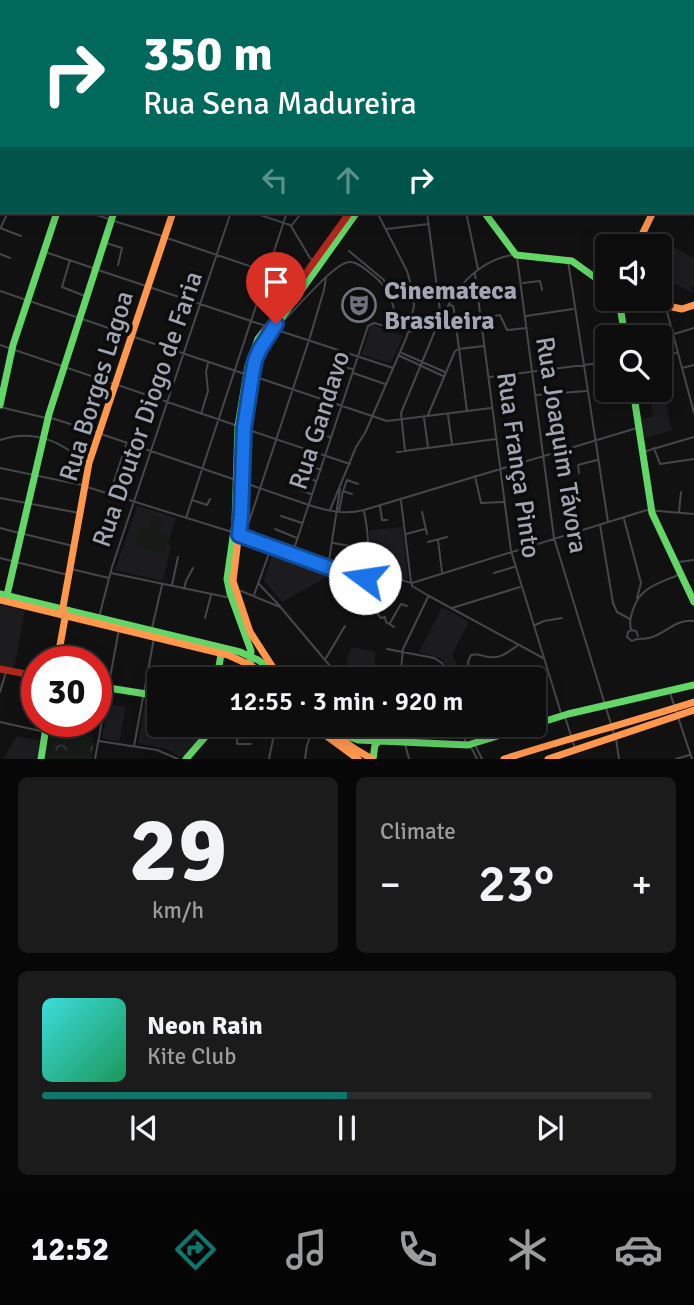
<!DOCTYPE html>
<html lang="en">
<head>
<meta charset="utf-8">
<style>
  :root { --surface:#0d0d0d; --page:#1b1b1b; --text:#f1f3f6; --muted:#9a9c9d; --line:#2d2d2e; --accent:#0f766e }
  body { margin:0; font-family:Signika,sans-serif; background:var(--page); color:var(--text); height:100vh; display:flex; flex-direction:column; font-size:26px; white-space:nowrap }
  * { box-sizing:border-box; margin:0 }
  p { font-size:23px; color:var(--muted) }
  .icon { flex:none; width:38px; height:38px; fill:none; stroke:currentColor; stroke-width:2; stroke-linecap:round; stroke-linejoin:round }
  .map { position:relative; height:759px; overflow:hidden }
  .sheet { display:flex; flex-direction:column; gap:18px; padding:18px; background:#070707; flex:1 }
  .sheet>* { flex:none }
  .guide { position:absolute; left:0px; top:0px; width:695px; height:214px; box-shadow:0 4px 18px #0003,0 0 0 2px var(--line); background:#00695c; color:#fff; overflow:hidden }
  .controls { position:absolute; left:595px; top:234px; display:grid; gap:14px }
  .controls a { display:grid; place-items:center; width:77px; height:77px; border-radius:7px; background:var(--surface); box-shadow:0 4px 18px #0003,0 0 0 2px var(--line); font-size:35px }
  .speed { position:absolute; left:21px; top:646px; display:flex; gap:14px; font-size:35px; font-weight:700; text-align:center }
  .speed>* { display:grid; place-content:center; width:91px; height:91px; border-radius:50%; background:var(--surface); box-shadow:0 4px 18px #0003,0 0 0 2px var(--line); line-height:1 }
  .speed .limit { border:10px solid #d22; background:#fff; color:#111 }
  .pin { position:absolute; display:grid; place-items:center; width:60px; height:60px; color:#fff; margin:-72px -30px; border-radius:50% 50% 50% 0; rotate:-45deg; box-shadow:0 0 7px #0007 }
  .pin .icon { rotate:45deg }
  .me { position:absolute; width:77px; margin:-38px; rotate:284deg; stroke-linejoin:round; filter:drop-shadow(0 0 5px #0008) }
  .turn { display:flex; align-items:center; gap:24px; height:147px; padding:0 28px; font-size:32px }
  .turn .icon { width:91px; height:91px; stroke-width:2.5 }
  .turn b { display:block; font-size:49px; line-height:60px }
  .lanes { display:flex; align-items:center; height:66px; padding:0 28px; background:#0003; justify-content:center; gap:35px; direction:ltr }
  .lanes .off { opacity:.35 }
  .big { font-size:52px; font-weight:600; line-height:1.1 }
  .sheet .tile { flex:1; display:flex; flex-direction:column; justify-content:center; gap:10px; min-width:0; padding:0 24px; border-radius:10px; background:var(--page) }
  .sheet .dial { align-items:center; gap:0 }
  .dial b { font-size:91px; line-height:1 }
  .song { display:flex; align-items:center; gap:21px }
  .cover { width:84px; height:84px; border-radius:10px; background:linear-gradient(135deg,hsl(180 70% 55%),hsl(150 70% 35%)) }
  .played { height:7px; border-radius:4px; background:linear-gradient(90deg,var(--accent) 50%,var(--line) 50%) }
  .keys { display:flex; justify-content:space-around; direction:ltr }
  .heat { display:flex; justify-content:space-between; align-items:center; font-size:38px; direction:ltr }
  .sheet .tiles { flex:1; display:grid; gap:18px; grid-template-columns:1fr 1fr }
  .tile:last-child { grid-column:span 2 }
  .trip { position:absolute; left:147px; top:667px; width:399px; height:70px; border-radius:7px; background:var(--surface); box-shadow:0 4px 18px #0003,0 0 0 2px var(--line); font-weight:600; line-height:70px; text-align:center }
  .dock { display:flex; height:112px; justify-content:space-around; align-items:center; background:#050505; color:var(--muted) }
  .dock .icon { width:49px; height:49px }
  .dock .selected { color:var(--accent) }
  .dock b { font-size:32px; color:var(--text) }
  .map>svg:first-child { display:block }
  .built { fill:#1c1b1e }
  .forest { fill:url(#forest-crowns) }
  .pitch { fill:#161b17 }
  .lines { fill:none; stroke-linecap:round; stroke-linejoin:round }
  .highway-tunnel { stroke:#2e2f32; stroke-width:6; stroke-dasharray:6 3; stroke-linecap:butt }
  .street { stroke:#45474a; stroke-width:2 }
  .fast { stroke:#63d668; stroke-width:7 }
  .slow { stroke:#ff974d; stroke-width:7 }
  .jam { stroke:#b3261e; stroke-width:7 }
  .route-casing { stroke:#114b97; stroke-width:18 }
  .route { stroke:#1a73e8; stroke-width:12 }
  .labels { text-anchor:middle; stroke-width:7; stroke-linejoin:round; paint-order:stroke }
  .poi-label { font-size:26px; font-weight:bold; fill:#a0a6b4; stroke:#0c0c0d; text-anchor:start }
  .street-label { font-size:26px; fill:#a0a6b4; stroke:#0c0c0d }
</style>
</head>
<body>
<div class="map">
<svg width="694" height="759" viewBox="0 0 694 759">
  <defs>
    <pattern id="forest-crowns" width="20" height="18" patternUnits="userSpaceOnUse" patternTransform="scale(1.75)"><rect width="20" height="18" fill="#161b17"/><path d="M2 6a3 3 0 1 1 6 0M12 15a3 3 0 1 1 6 0" fill="none" stroke="#353936"/></pattern>
  </defs>
  <rect width="100%" height="100%" fill="#111"/>
  <path class="built" d="M651,235l43,23v28l-3,2 2,5 -33,-17v-29h-14z
    M373,325l30,11 -12,27 -29,-8 8,-28z
    M658,398l1,4 6,-1 7,29 -28,9 -4,-19 13,-4 -3,-17z
    M139,506l37,12 -8,25 3,3 -8,35 -48,-11 22,-63z
    M402,527l6,53 -24,-12 -13,4 -3,-2v-4l2,-36z
    M273,552l53,18 1,7 -45,25 -18,-22z
    M0,604l25,6 -11,59 -14,-4z
    M442,607l27,15 -17,33 9,18 -10,-1 -9,-13 -23,-7z
    M351,647l24,5v16h9l-1,11h-38l3,-25h2z
    M146,699l13,2v23l47,1 -2,8 -13,17 -8,7 -5,-1 -12,-7 -28,-6z
    M108,704l18,3 -7,35 -17,-4z
    M17,736l23,4 -2,19h-35z"/>
  <path class="forest" d="M49,732l14,2 6,-2 25,6 -2,21h-48z"/>
  <path class="pitch" d="M152,516l11,3 -4,13 10,3 -5,18 -29,-7 4,-19 15,3 -5,-2z"/>
  <g class="lines">
    <path class="highway-tunnel" d="M693,29l1,-1"/>
    <path class="street" d="M26,0l7,2
      M87,0l1,2
      M374,2l2,-2
      M472,2l13,-2
      M0,39h2
      M0,155l2,-5
      M0,166h2
      M0,186l2,1
      M87,212l22,7
      M251,212l39,13
      M427,212l14,106
      M466,212l12,57
      M114,221l48,15
      M292,225l10,-13
      M291,226l19,32 3,2
      M1,227l7,-15
      M0,228l21,8
      M386,229l43,-5
      M167,238l100,34
      M106,243l16,5 -4,17
      M349,251l35,29 3,10
      M45,252l48,16
      M0,254l10,4
      M517,257l37,281 60,196
      M70,260l-8,27 23,9
      M568,261l40,261
      M98,270l174,58
      M475,274l36,277 50,162
      M523,283l17,-2 2,9
      M0,291l129,44
      M450,305l3,1 1,4 13,101
      M666,308l28,105
      M526,316l47,-7
      M482,318l18,-3 7,15 19,-2
      M281,323c13,-11 54,-62 69,-61 9,0 17,9 24,14 16,13 22,34 24,54
      M277,330l116,38
      M674,334l20,-6
      M134,337l111,37
      M0,345l238,81
      M402,353l43,19
      M660,355l16,-2
      M400,356l43,20
      M682,368l12,-3
      M335,372l2,-7 15,4
      M353,373l32,11
      M253,376l134,45 104,-13
      M490,377l117,-15
      M536,395l50,-4
      M0,407l46,11
      M201,414l7,-23 -2,-19 2,-9
      M428,415l27,-64 3,-2 26,-3
      M448,415l4,29
      M51,418l45,14
      M424,418l4,29
      M318,427l-1,6 13,4
      M246,429l104,35
      M101,434l208,71c18,6 36,10 55,5l273,-82
      M0,440c35,-12 62,2 88,25
      M654,448l6,16 34,-5
      M405,451l-4,-38 38,-92
      M397,452l99,-13
      M643,452l51,-15
      M306,464l15,6
      M0,468l82,17
      M294,473l22,8
      M579,473l-1,-8 19,-5
      M475,476l6,27 22,-1
      M301,485l-1,5 11,4
      M87,487l145,45
      M343,491l9,3
      M110,493l16,-48
      M0,498l79,15
      M192,500l15,5 3,-6
      M401,501l10,81
      M380,506l2,14h5
      M330,510l26,-63 9,-14 42,-97 7,-30 -2,-17 -5,-18 -30,-59
      M339,511l4,-20 4,-11 11,4
      M364,511c2,10 4,22 4,33 -2,30 -10,49 13,74l4,-1 1,5 8,5
      M422,512l5,22
      M679,512l2,-20
      M281,516l21,7
      M186,518l101,-306
      M624,519l17,64 -4,15
      M600,525l13,78 4,9 13,7
      M0,528l19,5
      M275,529l22,9
      M24,534l49,12
      M406,534l19,-5
      M240,535l120,44 7,-1 25,14 8,-13
      M244,537l66,-200 14,-47 2,-13
      M438,540l4,32
      M428,542l19,-5
      M333,543l17,3
      M292,555l76,-229 6,-3c15,4 28,10 43,8 23,-2 27,-20 38,-37 13,-19 34,-36 58,-39
      M0,558l68,17
      M678,562l16,-2
      M328,567l12,-78
      M71,569l38,9
      M111,573l115,24 3,-1
      M494,573l20,-6
      M678,575c-18,8 -37,12 -44,32 -3,8 -5,14 -3,23l-3,2 -1,5 5,4c7,-4 10,-1 17,-3 17,-4 25,-19 45,-17
      M364,578c21,-17 26,1 48,5v3l17,10 114,62
      M412,583l235,-73 47,4
      M259,584l18,19 64,76
      M172,585l6,-28
      M184,589l2,-8 7,-13
      M237,591h4l39,16
      M254,595l17,-47
      M452,608l68,-21
      M99,617l13,-50 119,-355
      M205,618l6,-23
      M390,623l11,-19 6,2
      M535,625l9,-4 18,-3
      M152,628l10,-43
      M631,630l5,1 2,5
      M387,649l47,9 8,5 9,12 20,-1
      M326,658l19,-32
      M400,679l3,-30 25,-52
      M472,679l-4,-17 3,-7c8,-2 10,1 18,2 11,2 19,-5 28,-11
      M0,692l6,-20
      M670,693l22,66
      M565,717l10,31
      M0,722l45,10
      M238,724l-1,20h14
      M449,724l16,4
      M465,724v17l7,8 5,10
      M74,731l2,-10
      M354,738l1,-14
      M616,739l3,20
      M99,741l58,9 21,9
      M396,741l1,-17
      M405,744l4,15
      M475,745l7,14
      M134,746l20,-108
      M95,759l24,-130
      M269,759l7,-35
      M305,759l2,-14 6,-16
      M352,759l2,-9
      M676,759l13,-4"/>
    <path class="fast" d="M333,0l1,2
      M441,0v2
      M18,2l2,-2
      M0,14l2,1
      M693,17l1,-1
      M0,79l2,-7
      M693,84h1
      M0,129h2
      M484,212l32,43 56,6 35,25
      M619,299l6,39
      M255,363l8,-19 94,-132
      M633,390l19,123 42,89
      M0,405l13,-60 44,-133
      M0,594l240,58 18,8 17,12
      M7,595l42,-181 65,-202
      M250,665l1,-14 -21,-58 -3,-14 8,-56 3,-97 10,-60 10,-27 7,-9
      M217,679l4,-25
      M96,686l63,10
      M334,731l24,9 110,5 100,-31 126,-29
      M41,759l6,-38
      M186,759l19,-22 5,-13
      M373,759l2,-14 3,-3"/>
    <path class="slow" d="M0,1l2,1
      M183,2l1,-2
      M0,9l2,1
      M636,247l17,-35
      M634,299l48,10 12,-4
      M255,363l-11,65 -3,87 -8,66 17,51 29,45
      M0,600l228,55 22,10 21,14
      M57,662l8,-44 -2,-11 26,-144 84,-251
      M310,724l48,35
      M321,724l34,25 17,10
      M504,759c63,-20 127,-37 190,-57
      M548,759l146,-49"/>
    <path class="jam" d="M328,0l1,2
      M244,2l1,-2
      M0,23h2
      M693,77h1
      M693,98h1
      M265,330l85,-118
      M0,669l37,7"/>
  </g>
  <g class="lines">
    <g class="route-casing">
      <path id="route" d="M276,324l-16,25 -5,11 -3,16 -8,52 -3,87 -2,20 121,44 5,-1"/>
    </g>
    <use href="#route" class="route"/>
  </g>
  <defs>
    <g id="theatre-ring" transform="scale(1.75)"><circle r="9.5" fill="#0c0c0d" stroke="#6e727b" stroke-width="1.5"/><path d="M-5-5.5Q0-4 5-5.5V0Q5 5 0 6Q-5 5-5 0ZM-3.3-2.5H-1v1.5H-3.3ZM1-2.5H3.3v1.5H1ZM-2.8 1Q0 5.5 2.8 1Z" fill="#6e727b"/></g>
  </defs>
  <g fill-rule="evenodd">
    <use href="#theatre-ring" x="359" y="305"/>
  </g>
  <g class="labels">
    <g class="poi-label">
      <text x="384" y="299">Cinemateca<tspan x="384" dy="30">Brasileira</tspan></text>
    </g>
    <g class="street-label">
      <text transform="translate(96 386) rotate(-73)" y="9">Rua Borges Lagoa</text>
      <text transform="translate(147 409) rotate(-71)" y="9">Rua Doutor Diogo de Faria</text>
      <text transform="translate(319 420) rotate(-72)" y="9">Rua Gandavo</text>
      <text transform="translate(562 445) rotate(81)" y="9">Rua Joaquim Távora</text>
      <text transform="translate(519 465) rotate(82)" y="9">Rua França Pinto</text>
    </g>
  </g>
</svg>
<div class="controls">
<a><svg class="icon" aria-label="sound" viewBox="0 0 24 24"><path d="M4 9h4l5-4v14l-5-4H4zM17 9q2 3 0 6"/></svg></a>
<a><svg class="icon" aria-label="search" viewBox="0 0 24 24"><circle cx="10" cy="10" r="6"/><path d="M15 15l6 6"/></svg></a>
</div>
<div class="speed"><div class="limit">30</div></div>
<div class="pin" style="left:276px;top:324px;background:#d93025"><svg class="icon" aria-label="arrive" viewBox="0 0 24 24"><path d="M6 21V4h12l-3 4 3 4H6"/></svg></div>
<svg class="me" style="left:365px;top:578px" viewBox="-20 -20 40 40"><circle r="19" fill="#fff"/><path d="M0-13L10 11 0 6-10 11z" fill="#1a73e8"/></svg>
<div class="trip">12:55 · 3 min · 920 m</div>
<div class="guide">
<div class="turn"><svg class="icon" aria-label="right" viewBox="0 0 24 24"><path d="M7 20v-9h11M14 6l5 5-5 5"/></svg><div><b>350 m</b>Rua Sena Madureira</div></div>
<div class="lanes"><svg class="icon off" aria-label="left" viewBox="0 0 24 24"><path d="M17 20v-9H6M10 6l-5 5 5 5"/></svg><svg class="icon off" aria-label="ahead" viewBox="0 0 24 24"><path d="M12 20V5M6 11l6-6 6 6"/></svg><svg class="icon" aria-label="right" viewBox="0 0 24 24"><path d="M7 20v-9h11M14 6l5 5-5 5"/></svg></div>
</div>
</div>
<section class="sheet">
<div class="tiles">
<div class="tile dial"><b>29</b><p>km/h</p></div>
<div class="tile"><p>Climate</p>
<div class="heat"><a>−</a><b class="big">23°</b><a>+</a></div>
</div>
<div class="tile">
<div class="song"><i class="cover"></i><div><b>Neon Rain</b><p>Kite Club</p></div></div>
<div class="played"></div>
<div class="keys"><svg class="icon" aria-label="previous" viewBox="0 0 24 24"><path d="M18 5L8 12l10 7zM5 5v14"/></svg><svg class="icon" aria-label="pause" viewBox="0 0 24 24"><path d="M8 5v14M16 5v14"/></svg><svg class="icon" aria-label="next" viewBox="0 0 24 24"><path d="M6 5l10 7-10 7zM19 5v14"/></svg></div>
</div>
</div>
</section>
<nav class="dock">
<b>12:52</b>
<svg class="icon selected" aria-label="directions" viewBox="0 0 24 24"><path d="M12 3l9 9-9 9-9-9zM9 14v-3h6M13 9l2 2-2 2"/></svg>
<svg class="icon" aria-label="music" viewBox="0 0 24 24"><path d="M9 18V5l10-2v13"/><circle cx="6" cy="18" r="3"/><circle cx="16" cy="16" r="3"/></svg>
<svg class="icon" aria-label="phone" viewBox="0 0 24 24"><path d="M5 4h4l2 5-3 2q2 4 5 5l2-3 5 2v4C11 20 4 13 5 4z"/></svg>
<svg class="icon" aria-label="climate" viewBox="0 0 24 24"><path d="M12 3v18M4 7l16 10M4 17L20 7"/></svg>
<svg class="icon" aria-label="car" viewBox="0 0 24 24"><path d="M5 17H2v-5l4-1 3-4h7l3 4 3 1v5h-3M9 17h6M6 11h13"/><circle cx="7" cy="17" r="2"/><circle cx="17" cy="17" r="2"/></svg>
</nav>
</body>
</html>
